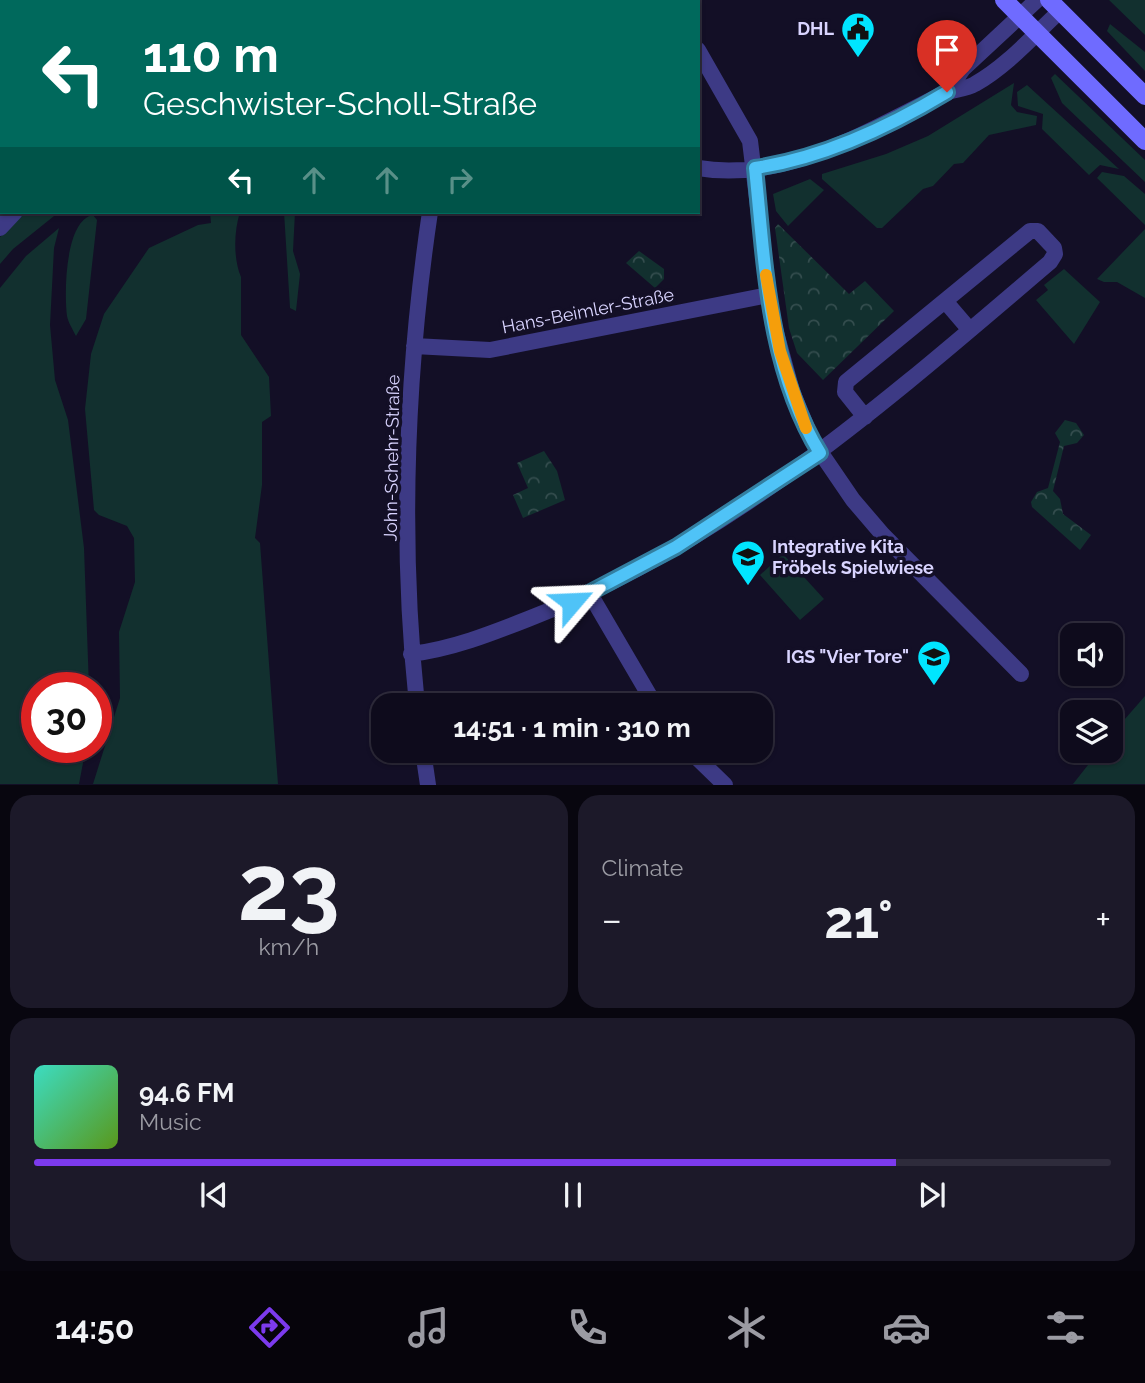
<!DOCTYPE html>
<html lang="en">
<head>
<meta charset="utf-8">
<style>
  :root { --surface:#0e0b1c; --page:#1c1929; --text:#f1f3f6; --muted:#9b9ba3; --line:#2e2b3b; --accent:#7c3aed }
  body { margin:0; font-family:Raleway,sans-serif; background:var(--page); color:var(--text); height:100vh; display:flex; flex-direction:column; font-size:26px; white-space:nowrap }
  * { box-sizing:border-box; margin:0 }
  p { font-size:23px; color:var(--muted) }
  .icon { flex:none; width:38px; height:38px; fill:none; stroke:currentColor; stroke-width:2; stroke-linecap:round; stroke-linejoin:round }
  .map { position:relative; height:785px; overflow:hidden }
  .panel { display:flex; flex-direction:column; gap:10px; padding:10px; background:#08060f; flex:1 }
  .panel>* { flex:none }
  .guide { position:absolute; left:0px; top:0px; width:700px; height:214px; box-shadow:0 2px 5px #0004,0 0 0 2px var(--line); background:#00695c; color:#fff; overflow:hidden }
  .controls { position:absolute; left:1060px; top:623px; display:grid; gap:14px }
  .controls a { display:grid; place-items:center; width:63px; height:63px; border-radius:14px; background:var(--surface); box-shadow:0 2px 5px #0004,0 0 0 2px var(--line); font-size:35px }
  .speed { position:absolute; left:21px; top:672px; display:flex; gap:14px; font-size:35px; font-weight:700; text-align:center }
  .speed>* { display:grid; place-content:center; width:91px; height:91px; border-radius:50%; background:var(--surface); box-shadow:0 2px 5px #0004,0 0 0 2px var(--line); line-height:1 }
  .speed .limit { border:10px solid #d22; background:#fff; color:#111 }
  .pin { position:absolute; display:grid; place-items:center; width:60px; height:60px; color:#fff; margin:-72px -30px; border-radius:50% 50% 50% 0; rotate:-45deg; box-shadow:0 0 7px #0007 }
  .pin .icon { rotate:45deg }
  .me { position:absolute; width:77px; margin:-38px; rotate:64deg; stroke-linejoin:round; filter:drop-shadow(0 0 5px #0008) }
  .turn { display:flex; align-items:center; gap:24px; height:147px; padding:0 28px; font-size:32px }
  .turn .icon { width:91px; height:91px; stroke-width:2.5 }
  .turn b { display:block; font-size:49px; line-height:60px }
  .lanes { display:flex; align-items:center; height:66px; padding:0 28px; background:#0003; justify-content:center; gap:35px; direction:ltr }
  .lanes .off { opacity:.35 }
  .big { font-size:52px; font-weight:700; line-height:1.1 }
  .panel .widget { flex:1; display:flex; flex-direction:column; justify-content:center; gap:10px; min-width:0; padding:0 24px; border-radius:21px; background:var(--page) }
  .panel .dial { align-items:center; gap:0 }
  .dial b { font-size:91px; line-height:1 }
  .song { display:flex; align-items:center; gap:21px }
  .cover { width:84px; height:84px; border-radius:10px; background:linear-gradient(135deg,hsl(170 70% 55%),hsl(90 70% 35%)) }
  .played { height:7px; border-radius:4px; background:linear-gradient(90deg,var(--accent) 80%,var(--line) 80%) }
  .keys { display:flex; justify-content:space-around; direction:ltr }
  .heat { display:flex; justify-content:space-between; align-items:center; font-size:38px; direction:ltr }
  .panel .tiles { flex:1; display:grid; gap:10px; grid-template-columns:1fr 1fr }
  .widget:last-child { grid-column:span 2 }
  .trip { position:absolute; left:371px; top:693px; width:402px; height:70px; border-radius:21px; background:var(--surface); box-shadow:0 2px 5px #0004,0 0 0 2px var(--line); font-weight:700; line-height:70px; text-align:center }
  .menu { display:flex; height:112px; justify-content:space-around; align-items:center; background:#06040b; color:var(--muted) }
  .menu .icon { width:49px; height:49px }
  .menu .active { color:var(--accent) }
  .menu b { font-size:32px; color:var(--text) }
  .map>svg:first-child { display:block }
  .grass { fill:#12302f }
  .forest { fill:url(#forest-crowns) }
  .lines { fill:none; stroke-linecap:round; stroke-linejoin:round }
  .street { stroke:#3d3a85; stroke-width:16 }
  .secondary { stroke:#6f6bff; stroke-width:18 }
  .route-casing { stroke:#337fa1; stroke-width:18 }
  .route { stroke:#4fc3f7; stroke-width:12 }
  .slow { stroke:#f59e0b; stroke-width:12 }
  .labels { text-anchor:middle; stroke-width:7; stroke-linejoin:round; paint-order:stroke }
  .poi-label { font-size:18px; font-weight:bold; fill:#d9d4ff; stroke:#130f26; text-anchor:end }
  .street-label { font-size:18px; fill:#d9d4ff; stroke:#130f26 }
</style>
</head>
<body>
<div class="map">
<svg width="1145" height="785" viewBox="0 0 1145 785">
  <defs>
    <pattern id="forest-crowns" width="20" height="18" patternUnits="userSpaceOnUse" patternTransform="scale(1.75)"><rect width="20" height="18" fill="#12302f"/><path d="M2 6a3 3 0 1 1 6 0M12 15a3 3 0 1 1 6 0" fill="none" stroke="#344d4e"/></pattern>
  </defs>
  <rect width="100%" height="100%" fill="#130f26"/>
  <path class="grass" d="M1109,0h36v35z
    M1110,24l35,28v19l-38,-40z
    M1055,74l90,86v22l-83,-79 -11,-25z
    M1014,83l-3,22 6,7 20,4 -1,9 -47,10 -26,28 -9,1 -21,22 -10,3 -41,39h-5l-55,-49v-5l64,-20 42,-18z
    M1027,85l92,84 -19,-4 -11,10 -47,-46 1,-15 -25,-8 -1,-14z
    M1102,172l22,4 21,18v31l-48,-47z
    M810,179l14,11 -36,36 -12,-15 -3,-17z
    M23,212h36l-46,37 -13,15v-27z
    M210,212h30c-6,19 -7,46 1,65v58l28,42 2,39 -9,6v63l-7,53 5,5 18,241h-185l27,-86 -1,-66 16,-50 -1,-44 -7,-12 -28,-11 -5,-5 -9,-101 6,-55 13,-40 45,-66 49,-23 13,-2z
    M284,212h11l-2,39 7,23 -4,37 -6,-3z
    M93,215l4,5 -11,99 -10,17c-3,-6 -8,-14 -9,-20 -3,-23 -2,-96 26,-101z
    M59,228l-5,20 -4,77 5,55 13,40 16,128 5,140h-52v59h49l-7,37h-79v-496l26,-32z
    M1145,229v69l-28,-16h-13l-7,-3z
    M1064,269l36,33 -26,42 -38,-44 12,-10 -4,-5z
    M783,554l41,45 -24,21 -40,-45z
    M1145,696v88h-72l26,-33h12v-16z"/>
  <path class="forest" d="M778,224l71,70 16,-13 29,30 -71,69 -26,-27 -8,-25 -14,-100z
    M639,251l25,18v10l-9,9 -29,-25z
    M1065,420l11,3 8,12 -7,8 -13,3 -11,45 7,8 3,15 28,21 -11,15 -48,-43 -1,-5 6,-10 11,-4 12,-46 -5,-9z
    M544,451l13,20 8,29 -42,18 -10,-23 15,-7 -11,-25z"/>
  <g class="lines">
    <path class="street" d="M219,0v2
      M254,0l1,2
      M655,0l1,2
      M0,43h2
      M698,50l52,91 21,173 21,77 20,49 41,60 30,35 138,139
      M947,92l16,-23 74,-69
      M698,168c88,15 171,-38 247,-75 9,-4 20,-3 30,-9 32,-18 58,-48 85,-73
      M0,228l15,-16
      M945,301l24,28
      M414,346l76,4 278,-55
      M590,594l65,111
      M411,654c41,-5 79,-20 117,-35 200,-77 361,-220 522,-357l5,-8 -1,-6 -16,-17h-8l-184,151 -1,10 20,25
      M417,705c-17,-163 -11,-331 13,-493
      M423,751l5,34
      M690,751l35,34"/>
    <path class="secondary" d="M1004,0l141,141
      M1049,0l96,96"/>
  </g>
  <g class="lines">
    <g class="route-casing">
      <path id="route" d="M572,602l104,-55 144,-94c-52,-85 -55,-189 -65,-285 68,-10 134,-41 192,-76"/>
    </g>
    <use href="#route" class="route"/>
    <path class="slow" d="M766,275l14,76 26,77"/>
  </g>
  <defs>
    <g id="civic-pin" transform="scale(1.75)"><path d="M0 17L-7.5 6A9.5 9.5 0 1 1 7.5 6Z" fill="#00e5ff" stroke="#130f26"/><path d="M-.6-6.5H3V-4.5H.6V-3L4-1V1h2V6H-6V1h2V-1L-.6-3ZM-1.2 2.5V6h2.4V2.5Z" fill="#111"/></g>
    <g id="school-pin" transform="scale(1.75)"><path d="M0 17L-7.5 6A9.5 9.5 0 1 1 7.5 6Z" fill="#00e5ff" stroke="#130f26"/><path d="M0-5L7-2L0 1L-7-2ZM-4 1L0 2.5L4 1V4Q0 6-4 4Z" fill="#111"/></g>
  </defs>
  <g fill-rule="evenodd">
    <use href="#civic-pin" x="858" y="29"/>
    <use href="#school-pin" x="748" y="557"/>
    <use href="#school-pin" x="934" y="657"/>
  </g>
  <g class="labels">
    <g class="poi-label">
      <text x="834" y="35">DHL</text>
      <text x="772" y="553" text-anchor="start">Integrative Kita<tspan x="772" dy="21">Fröbels Spielwiese</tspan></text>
      <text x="909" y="663">IGS "Vier Tore"</text>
    </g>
    <g class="street-label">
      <text transform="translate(588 311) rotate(-11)" y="6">Hans-Beimler-Straße</text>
      <text transform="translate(392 458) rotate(-89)" y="6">John-Schehr-Straße</text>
    </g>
  </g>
</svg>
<div class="controls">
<a><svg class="icon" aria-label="sound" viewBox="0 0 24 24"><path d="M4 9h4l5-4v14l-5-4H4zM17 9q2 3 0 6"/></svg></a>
<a><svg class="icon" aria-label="layers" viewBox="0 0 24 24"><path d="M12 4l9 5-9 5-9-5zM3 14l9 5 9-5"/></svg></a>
</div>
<div class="speed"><div class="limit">30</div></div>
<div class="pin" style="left:947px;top:92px;background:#d93025"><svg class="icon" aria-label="arrive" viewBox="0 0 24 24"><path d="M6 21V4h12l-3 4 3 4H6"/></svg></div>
<svg class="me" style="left:572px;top:602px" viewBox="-20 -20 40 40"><path d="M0-17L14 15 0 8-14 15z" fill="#4fc3f7" stroke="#fff" stroke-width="4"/></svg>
<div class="trip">14:51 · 1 min · 310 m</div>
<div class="guide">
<div class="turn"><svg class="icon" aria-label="left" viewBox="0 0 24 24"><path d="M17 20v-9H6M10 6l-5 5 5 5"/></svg><div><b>110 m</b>Geschwister-Scholl-Straße</div></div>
<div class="lanes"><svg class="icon" aria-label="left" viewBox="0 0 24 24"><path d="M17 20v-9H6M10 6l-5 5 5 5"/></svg><svg class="icon off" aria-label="ahead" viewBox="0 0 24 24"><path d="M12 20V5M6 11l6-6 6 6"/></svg><svg class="icon off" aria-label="ahead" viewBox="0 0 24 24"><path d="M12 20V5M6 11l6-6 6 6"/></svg><svg class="icon off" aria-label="right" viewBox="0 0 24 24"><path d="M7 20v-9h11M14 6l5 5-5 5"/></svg></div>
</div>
</div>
<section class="panel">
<div class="tiles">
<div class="widget dial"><b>23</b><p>km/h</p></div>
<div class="widget"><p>Climate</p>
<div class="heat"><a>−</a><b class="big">21°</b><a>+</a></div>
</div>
<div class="widget">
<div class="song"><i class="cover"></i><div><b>94.6 FM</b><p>Music</p></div></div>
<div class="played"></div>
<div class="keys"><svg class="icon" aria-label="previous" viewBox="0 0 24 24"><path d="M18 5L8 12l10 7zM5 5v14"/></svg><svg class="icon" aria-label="pause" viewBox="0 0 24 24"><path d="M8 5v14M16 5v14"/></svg><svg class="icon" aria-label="next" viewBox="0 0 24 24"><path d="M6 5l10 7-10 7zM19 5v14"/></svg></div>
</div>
</div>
</section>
<nav class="menu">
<b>14:50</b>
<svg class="icon active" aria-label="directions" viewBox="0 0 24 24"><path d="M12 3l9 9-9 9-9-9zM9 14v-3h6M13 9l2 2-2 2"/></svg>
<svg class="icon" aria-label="music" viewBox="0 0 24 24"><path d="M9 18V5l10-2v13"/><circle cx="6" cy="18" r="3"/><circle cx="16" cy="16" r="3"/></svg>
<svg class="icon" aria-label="phone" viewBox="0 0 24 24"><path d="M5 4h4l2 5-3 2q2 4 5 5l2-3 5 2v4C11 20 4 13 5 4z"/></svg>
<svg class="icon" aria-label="climate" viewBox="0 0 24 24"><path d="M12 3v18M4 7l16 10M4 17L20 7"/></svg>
<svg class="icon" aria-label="car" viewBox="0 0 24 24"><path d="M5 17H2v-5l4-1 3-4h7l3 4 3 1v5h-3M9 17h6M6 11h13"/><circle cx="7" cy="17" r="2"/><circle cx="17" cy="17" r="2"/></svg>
<svg class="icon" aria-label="filters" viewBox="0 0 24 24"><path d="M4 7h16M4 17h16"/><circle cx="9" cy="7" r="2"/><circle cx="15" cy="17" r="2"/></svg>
</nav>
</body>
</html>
